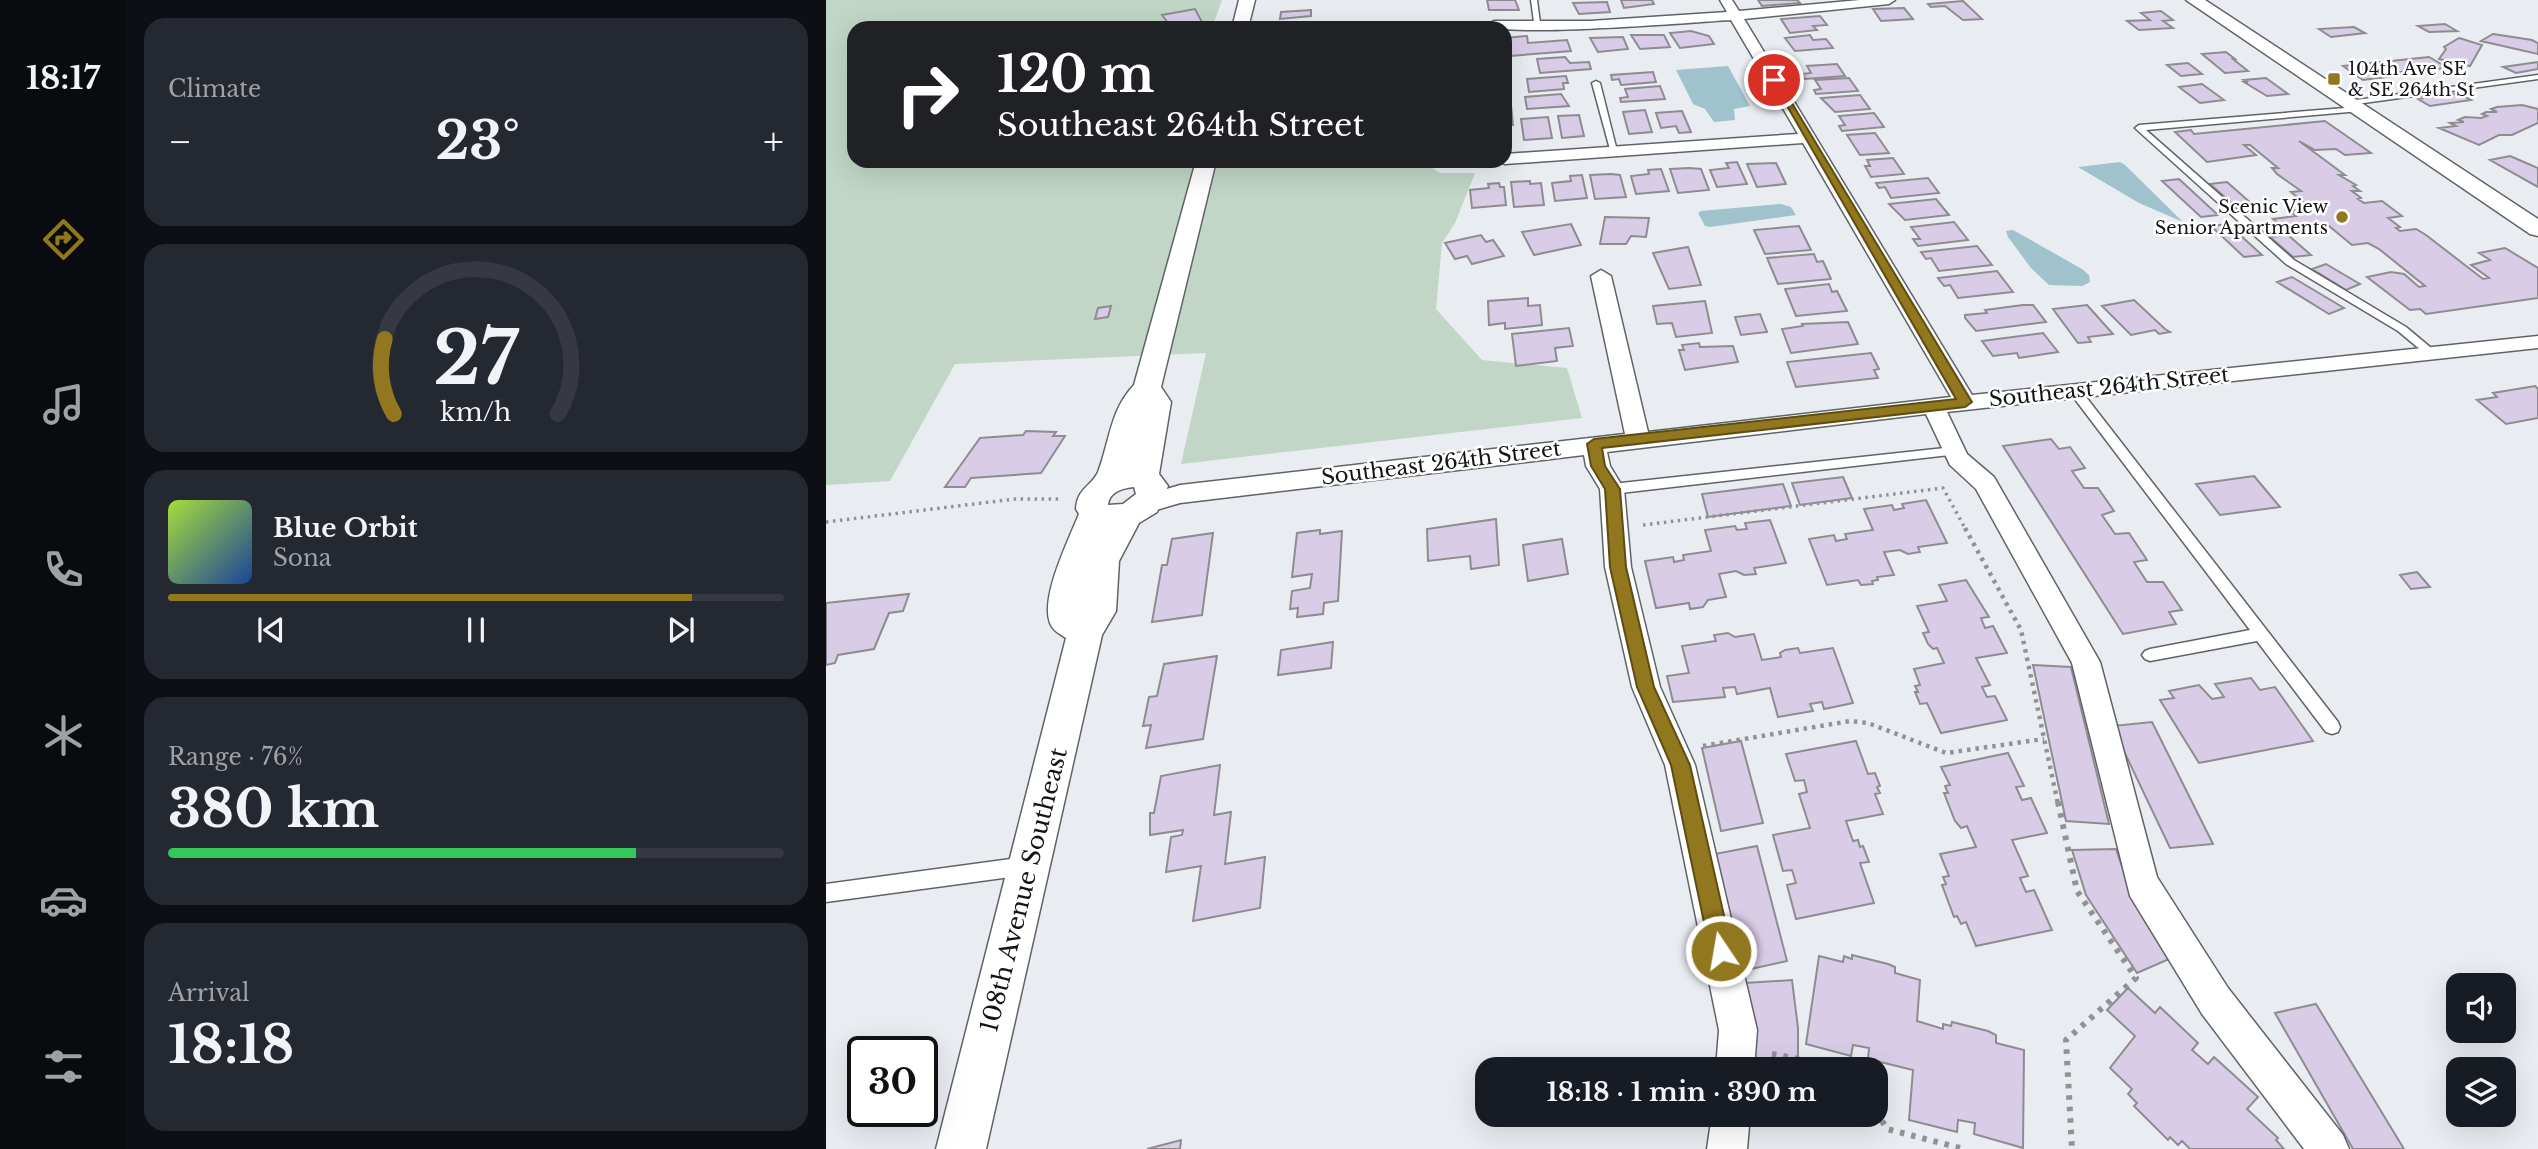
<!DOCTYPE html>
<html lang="en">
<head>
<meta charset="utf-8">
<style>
  :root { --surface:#171b24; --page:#242831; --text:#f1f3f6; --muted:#9ea1a6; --line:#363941; --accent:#91771d }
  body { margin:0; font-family:"Libre Baskerville",serif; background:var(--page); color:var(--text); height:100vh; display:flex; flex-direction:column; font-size:26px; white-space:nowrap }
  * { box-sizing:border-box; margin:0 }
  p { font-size:23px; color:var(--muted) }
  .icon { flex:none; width:38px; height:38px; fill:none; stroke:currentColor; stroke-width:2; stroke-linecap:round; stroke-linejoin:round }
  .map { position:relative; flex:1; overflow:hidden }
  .sheet { display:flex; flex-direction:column; gap:18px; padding:18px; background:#0d0f14; width:700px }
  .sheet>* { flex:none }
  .top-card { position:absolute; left:21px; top:21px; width:665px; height:147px; border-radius:21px; box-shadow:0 7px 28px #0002; background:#202124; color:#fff; overflow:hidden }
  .fabs { position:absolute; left:1620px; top:973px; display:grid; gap:14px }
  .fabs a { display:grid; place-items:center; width:70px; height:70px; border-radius:14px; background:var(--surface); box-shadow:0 7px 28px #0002; font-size:35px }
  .speed { position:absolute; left:21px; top:1036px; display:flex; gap:14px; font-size:35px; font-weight:700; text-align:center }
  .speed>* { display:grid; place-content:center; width:91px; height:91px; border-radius:50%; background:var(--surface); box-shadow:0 7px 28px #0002; line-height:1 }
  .speed .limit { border:4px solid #111; border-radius:10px; background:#fff; color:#111 }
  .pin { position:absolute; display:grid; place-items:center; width:60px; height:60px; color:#fff; margin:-30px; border:4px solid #fff; border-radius:50%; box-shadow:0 2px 7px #0007 }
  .me { position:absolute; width:77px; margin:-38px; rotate:348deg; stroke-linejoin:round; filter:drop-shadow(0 0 5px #0008) }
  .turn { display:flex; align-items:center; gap:24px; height:147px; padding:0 35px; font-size:32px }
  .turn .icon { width:91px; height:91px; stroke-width:2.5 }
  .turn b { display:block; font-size:49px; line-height:60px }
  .big { font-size:52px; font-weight:700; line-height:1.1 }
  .sheet .card { flex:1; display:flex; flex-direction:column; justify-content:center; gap:10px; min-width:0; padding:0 24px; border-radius:21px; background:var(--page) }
  .sheet .dial { align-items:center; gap:0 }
  .dial svg { height:182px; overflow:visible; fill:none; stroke:var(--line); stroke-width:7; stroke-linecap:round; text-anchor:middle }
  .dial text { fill:var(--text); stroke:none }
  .song { display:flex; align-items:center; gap:21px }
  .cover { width:84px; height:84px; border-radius:10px; background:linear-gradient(135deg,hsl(80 70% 55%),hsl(220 70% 35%)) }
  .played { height:7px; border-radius:4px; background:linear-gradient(90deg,var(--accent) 85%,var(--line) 85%) }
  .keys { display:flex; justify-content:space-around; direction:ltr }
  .heat { display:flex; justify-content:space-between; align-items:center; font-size:38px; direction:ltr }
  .charge { height:10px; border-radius:5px; background:linear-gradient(90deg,#34c759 76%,var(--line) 0) }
  .trip { position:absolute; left:649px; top:1057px; width:413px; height:70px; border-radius:21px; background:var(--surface); box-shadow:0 7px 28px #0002; font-weight:700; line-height:70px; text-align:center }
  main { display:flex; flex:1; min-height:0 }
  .dock { display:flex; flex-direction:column; width:126px; justify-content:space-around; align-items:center; background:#090b0e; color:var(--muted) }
  .dock .icon { width:49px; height:49px }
  .dock .selected { color:var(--accent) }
  .dock b { font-size:32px; color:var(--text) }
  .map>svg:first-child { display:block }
  .green { fill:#c1d6c6 }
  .water { fill:#9fc2cc }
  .building { fill:#d9cce7; stroke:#8e8c90; stroke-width:2 }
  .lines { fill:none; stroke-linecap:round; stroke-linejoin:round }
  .service-casing { stroke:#606366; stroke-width:3 }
  .minor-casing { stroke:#606366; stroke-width:3 }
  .tertiary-casing { stroke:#606366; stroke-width:3 }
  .path-far2 { stroke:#909396; stroke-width:3.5; stroke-dasharray:2.5 4.5; stroke-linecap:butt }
  .path-far1 { stroke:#909396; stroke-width:4.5; stroke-dasharray:3.5 5; stroke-linecap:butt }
  .path { stroke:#909396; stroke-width:6; stroke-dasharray:4.5 7; stroke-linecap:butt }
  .service { fill:#fff; fill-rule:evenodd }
  .minor { fill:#fff; fill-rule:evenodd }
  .tertiary { fill:#fff; fill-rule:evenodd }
  .route { fill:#91771d; stroke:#5e4d13; stroke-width:2 }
  .poi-dot { fill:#91771d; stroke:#fff; stroke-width:2.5 }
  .labels { text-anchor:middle; stroke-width:5; stroke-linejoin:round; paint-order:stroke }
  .far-poi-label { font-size:18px; fill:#131415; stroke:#fff; text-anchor:start }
  .street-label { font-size:21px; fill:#131415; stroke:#fff }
  .near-street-label { font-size:24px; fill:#131415; stroke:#fff }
</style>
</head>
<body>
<main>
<nav class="dock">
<b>18:17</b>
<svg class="icon selected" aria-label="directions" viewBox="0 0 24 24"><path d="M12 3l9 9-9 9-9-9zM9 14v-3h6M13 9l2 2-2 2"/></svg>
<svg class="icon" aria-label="music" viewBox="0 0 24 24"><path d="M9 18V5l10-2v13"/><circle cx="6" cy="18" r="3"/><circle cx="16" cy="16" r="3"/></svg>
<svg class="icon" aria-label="phone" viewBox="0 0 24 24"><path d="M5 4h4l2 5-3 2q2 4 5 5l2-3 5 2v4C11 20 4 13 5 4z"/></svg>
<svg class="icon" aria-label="climate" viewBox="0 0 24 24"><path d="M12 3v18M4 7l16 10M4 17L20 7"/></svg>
<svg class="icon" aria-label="car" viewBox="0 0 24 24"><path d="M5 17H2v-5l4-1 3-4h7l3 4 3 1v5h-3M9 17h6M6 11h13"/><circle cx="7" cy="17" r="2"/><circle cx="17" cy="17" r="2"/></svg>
<svg class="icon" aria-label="filters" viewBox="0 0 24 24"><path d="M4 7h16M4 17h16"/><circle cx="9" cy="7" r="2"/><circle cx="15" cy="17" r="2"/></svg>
</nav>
<section class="sheet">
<div class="card"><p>Climate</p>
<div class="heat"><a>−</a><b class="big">23°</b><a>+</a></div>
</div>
<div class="card dial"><svg viewBox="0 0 100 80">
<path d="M14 69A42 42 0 1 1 86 69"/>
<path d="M14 69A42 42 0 0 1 10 36" stroke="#91771d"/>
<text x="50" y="56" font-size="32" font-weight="700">27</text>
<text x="50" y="72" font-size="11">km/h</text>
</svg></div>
<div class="card">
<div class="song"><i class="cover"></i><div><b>Blue Orbit</b><p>Sona</p></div></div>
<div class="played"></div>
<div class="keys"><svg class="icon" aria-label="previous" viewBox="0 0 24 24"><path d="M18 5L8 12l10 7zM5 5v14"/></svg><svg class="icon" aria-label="pause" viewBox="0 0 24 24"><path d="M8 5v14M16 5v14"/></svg><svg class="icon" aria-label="next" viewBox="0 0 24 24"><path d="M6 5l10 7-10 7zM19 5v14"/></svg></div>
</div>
<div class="card"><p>Range · 76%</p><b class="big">380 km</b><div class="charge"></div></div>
<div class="card"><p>Arrival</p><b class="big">18:18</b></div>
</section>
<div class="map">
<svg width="1712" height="1149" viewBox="0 0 1712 1149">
  <rect width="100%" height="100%" fill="#e9edf1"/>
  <path class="green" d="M0,0h396l-10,28h-358v133h567l19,12h35l-20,50 -13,20 -6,66 46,51 85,8 15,50 -401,46 25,-111 -251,11 -65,117 -64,4z"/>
  <path class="water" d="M902,66l22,40 -16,3 1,11 -21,2 -9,-13 -12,-5 -17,-34z
    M1294,162l5,3 58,57 -44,-19 -61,-36z
    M955,204l10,3 5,8 -86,12 -5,-1 -7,-13 3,-2z
    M1187,230l69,39 7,6 1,7 -8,4 -33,-1 -18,-17 -23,-31 -2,-6z"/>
  <path class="building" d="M661,0h28l4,10h-30z
    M795,0h31l2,4 -30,4z
    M932,0h39l3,3 -38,3z
    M1137,1l19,18 -19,1 -18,-14 -14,1 -3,-3z
    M781,2l3,10 -31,2 -6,-11z
    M1078,8l9,11 -32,2 -8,-12z
    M369,9l9,17 -32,2 -10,-13z
    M485,10v6l-31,3 1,-7z
    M1335,11l12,9 -10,1 10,7 -34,2 -12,-9 23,-1 -9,-7z
    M994,16l7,9 -14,1 4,4 -27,3 -9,-14z
    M1619,24l12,7 -28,1 -11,-6z
    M1528,27l11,6 -34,4 -12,-8z
    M865,31l18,5 5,8 -34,4 -10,-15z
    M1667,34l39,6 6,3v11l-57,-13z
    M805,35h33l6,12 -30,2z
    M984,35l3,5 13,-1 7,9 -38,3 -10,-13z
    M701,36l1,7 39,-3 4,11 -61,5 -1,7h-4v-25z
    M797,37l5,12 -30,3 -8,-14z
    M1633,38l23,7 -12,21 -31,-7 7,-10 -2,-2z
    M1400,52l9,7h-2l15,12 -23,2 -23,-19z
    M739,57l5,6 19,-1 2,7 -51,4 -3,-14z
    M1603,57l19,11 -58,5 4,3 -31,4 -20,-14z
    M1712,62v7l-22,4 -13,-6z
    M1362,63l14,11 -21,2 -14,-11z
    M1011,64l8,12 -40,3 -3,-5 9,-1 -4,-7z
    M827,72l3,10 -35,3 -2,-6 -7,1 -1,-5z
    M740,76l2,7h-5l1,6 -35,3 -2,-13z
    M1023,78l9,13 -42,3 -2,-4 7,-1 -6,-9z
    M1440,78l22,16 -21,2 -23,-14h4l-4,-2z
    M1376,84l22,16 -24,3 -21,-16z
    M834,86l5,13 -44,3 -1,-4 8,-1 -3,-8z
    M1632,93l13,7 -41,6 -12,-7z
    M735,94l8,12 -42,3 -2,-12z
    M1034,95l10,14 -35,3 -14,-14z
    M679,105h6l2,20 -8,1z
    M1696,105l16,4v14l-26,12h-13l-20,10 -40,-17 17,-2 -6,-3 14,-1 -6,-2 7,-3 16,1 6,-2 -5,-2 4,-2h11l-6,-3 6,-2z
    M819,110l7,22 -23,2 -6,-22z
    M856,111l9,21 -12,1 -3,-7 -15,2 -5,-15z
    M1048,113l10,14 -42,4 -3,-5 6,-1 -6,-9z
    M753,115l5,21 -22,2 -4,-22z
    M722,117l4,21 -28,2 -3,-21z
    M1499,121l46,32 -26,2 -9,-6 -21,1 -16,-9 46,34h-6l17,10 -3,1 7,5h-8l9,7 -3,1 6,4 18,-2 20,15 -14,2 12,9 -4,1 4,3 16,-2 10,6 57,44 6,-1 -18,-13 19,-5 -11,-7 26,-5 33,20v30l-112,16 -6,-5 -10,1 -43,-33 24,-5 13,2 15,13 6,-1 -46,-37 -11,-6 -16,2 -23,-19h-48l-8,-7 23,-3 -6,-5 21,-2 -20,-17 10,-1 -24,-17 -5,-6h6l-28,-23h-6l12,10 -49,7 -32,-30 16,-2 3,4z
    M1049,133l14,20 -29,2 -13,-20z
    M1684,156l28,12v19l-48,-27z
    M1067,158l11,16 -33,3 -6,-11h5l-3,-6z
    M911,162l10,22 -30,3 -7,-17 19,-2 -3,-5z
    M950,163l10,21 -29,3 -10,-23z
    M863,168l12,1 8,21 -31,3 -8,-24z
    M835,169l8,22 -33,3 -5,-18 18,-2 -1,-4z
    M785,174l9,1 6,22 -31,2 -5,-24z
    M756,175l5,23 -32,3 -3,-18 19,-2 -1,-5z
    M1102,178l11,15 -48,5 -6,-11 -6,1 -3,-5z
    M1353,179l39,36 -17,2 -39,-36z
    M704,181v3l11,-1 3,22 -30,2 -3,-25z
    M1401,182l34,30 -17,2 -34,-30z
    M673,183l1,4h4l2,18 -34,3 -2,-18 19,-2 -1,-4z
    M1110,199l13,16 -44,5 -16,-16z
    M779,217l44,1 -3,19 -15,-1 -5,8h-26z
    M1128,222l14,18 -50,6 -5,-7h7l-9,-12z
    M745,224l10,21 -47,10 -12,-23z
    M1402,224l34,31 -18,2 -33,-31z
    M973,226l12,24 -46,4 -11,-24z
    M655,235l5,7 7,-2 11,16 -32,8 -5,-8 -12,3 -10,-16z
    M1462,235l23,20 -18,2 -23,-20z
    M1151,246l15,19 -53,6 -8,-13 -5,1 -5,-7z
    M862,247l13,38 -32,4 -16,-36z
    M988,254l3,8 6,-1 8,18 -53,5 -11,-26z
    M1500,264l34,20 -14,6 -34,-21z
    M1171,271l16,21 -55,6 -8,-13 -6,1 -6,-8z
    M1466,277l52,31 -15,6 -52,-32z
    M1003,284l3,8 5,-1 10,20 -51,5 -11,-27z
    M702,298v8l12,-1 2,20 -37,4v-6l-16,2 -1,-24z
    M1308,300l31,29 5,3 -11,2 -4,-4 -24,5 -29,-29z
    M879,301l7,32 -36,4 -4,-14 -15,1 -4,-18z
    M1197,305h10l13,17 -70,9 -11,-13v-3l22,-2 -2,-3z
    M1261,305l26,29 -25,3 3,5 -13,1 -25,-34z
    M285,306l-3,11 -13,2 3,-11z
    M934,314l7,18 -26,3 -6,-18z
    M1022,322l10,22 -67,9 -9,-24 21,-3 -1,-2z
    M743,328l4,18 -18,2 2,13 -41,5 -4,-32z
    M1217,333l15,19 -39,6 -2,-5 -24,3 -11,-15z
    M873,343l1,4 33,-1 5,16 -53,8 -6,-20h5l-2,-5z
    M1045,353l8,16 -5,1 4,8 -82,9 -9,-25z
    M1709,386l3,3v29l-32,6 -29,-24 20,-3 -4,-4z
    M200,431l30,1 -3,4h12l-24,37 -70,5 -6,9h-20l35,-49 43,-3z
    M1225,439l8,10 11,-2 15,21 -13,3 12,17h14l16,23 -12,4 13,19 14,-1 18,27 -13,2 13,20h16l19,28 -13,2 7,12 -53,10 -120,-188z
    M1428,476l26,31 -60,8 -24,-31z
    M1017,477l9,21 -52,7 -8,-22z
    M957,484l8,22 -83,11 -6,-23z
    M1100,500l21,43 -29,4 2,5 -12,2 -8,-4 -16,2 10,23 -17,2 1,3 -6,1 1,3 -12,1 -3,-5 -31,5 -18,-46 25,-4 2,6 11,-2 -2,-5 28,-4 -9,-21 28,-4 2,5 10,-2 -2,-4z
    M670,519l3,46 -28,4 -1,-13 -42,5 -1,-32z
    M944,520l16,43 -32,5 2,6 -12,1 -8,-4 -17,3 7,23 -18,3 -5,7 -13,2 -1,-6 -33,5 -11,-47 28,-4 1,5 10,-2 -1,-5 28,-4 -6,-21 30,-4 2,4 10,-1 -2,-6z
    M494,530v4l22,-3 -4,70 -14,2 -1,11 -26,3 1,-9 -8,1 2,-18 18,-3 2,-14 -20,3 5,-44z
    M387,533l-11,82 -50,7 10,-57h5l5,-26z
    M736,539l6,35 -40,7 -5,-36z
    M1591,572l13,15 -19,2 -11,-14z
    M1140,580l23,37 -8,1 4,10 8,-2 14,27 -31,5 14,27 -8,2 5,10 8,-1 12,24 -66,13 -14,-30 -7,1 -5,-12h3l-3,-6 5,-1 -6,-16 30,-6 -7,-15 -4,1 -5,-5 -5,-11 6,-1 -12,-26 30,-5 -8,-16z
    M83,594l-6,17 -14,2 -15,36 -36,6 -3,8 -9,2v-62z
    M902,633l7,4 19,-3 8,26 19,-3 -1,-4 5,-3 13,-2 2,5 33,-5 20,55 -29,6 -2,-7 -12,2 3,7 -35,6 -8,-29 -33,6 -2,-7 -12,1 2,9 -52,5 -6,-26 22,-3 -7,-27 34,-5 -2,-6z
    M507,642l-2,26 -53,7 3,-25z
    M391,656l-14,83 -57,9 5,-23 -8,1 6,-29 8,-1 7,-32z
    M1207,665l38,2 38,157 -43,-3z
    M1425,678l9,12 15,-3 38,54 -114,22 -39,-63 14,-2 -5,-7 30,-6 13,14 12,-2 -9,-13z
    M1326,722l61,122 -43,4 -58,-122z
    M915,741l22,82 -42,8 -19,-83z
    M1030,741l12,33 7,-1 5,13 -3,1 3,6 -5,1 8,20 -37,7 7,20 5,-1 2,7 3,-1 6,16 -9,1 14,40 -78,16 -9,-34 9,-2 -4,-13 -9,1 -10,-36 37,-7 -11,-34 8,-2 -3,-12 -9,1 -9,-27z
    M1182,753l16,33 -8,1 6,13 9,-2 16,35 -35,7 16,36 -8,2 6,14 8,-2 18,40 -76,16 -10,-24 -5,2 -4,-8 -3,1 -12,-32 4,-1 -3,-7 6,-1 -9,-22 36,-7 -9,-21 -6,2 -6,-7 -11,-28h4l-3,-7 5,-1 -9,-18z
    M394,765l-6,50 17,-3 -6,52 40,-7 -5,51 -67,13 8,-55 -35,6 5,-35 11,-2 1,-5 -33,5v-22h4l7,-37z
    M931,846l30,115 -45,10 -27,-117z
    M1290,849l13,38 47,69 -39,17 -51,-78 -14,-45z
    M1026,955l36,9 7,3v6l25,7 -3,41 26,8v-5l8,2 1,-4 36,9 8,4v8l28,7 -1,98 -49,-14 1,-11 -17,-3 -1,12 -48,-12 4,-50 -45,-11 1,-11 -16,-3 -2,11 -45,-12 13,-88 24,6 1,-6 8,3z
    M966,980l6,48v41h-50l-3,-86z
    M1302,988l27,25 5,-6 38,36 -6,7 16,14 6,-7 44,40 -11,12 31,29 -2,2 8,9h-94l-8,-8 -4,4 -8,-8 -2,3 -34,-34 3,-3 -9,-9 4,-5 -22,-21 25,-32 -28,-26z
    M1490,1004l88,145h-51l-78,-136z
    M355,1140l-1,9h-33z"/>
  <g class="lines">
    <g class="service-casing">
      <path id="service" d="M705,0h6l3,23 -6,-1z
        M1712,75v4l-189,26 -4,-2 4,-2z
        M770,81l4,2 18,72 -7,-2 -19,-70z
        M1531,107l4,2 -1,2 -214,19 148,130 112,67 30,25v4h-8l-30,-25 -112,-67 -151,-136 4,-3z
        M1249,387l4,1 259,334 2,5 -2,5 -6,2 -6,-2 -69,-91 -107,20 -5,-2 -3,-4 3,-4 5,-2 100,-19 -179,-236v-6z
        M1128,447l4,1 2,3 -2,3 -346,40 -6,-5 6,-5z
        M200,857l6,3 3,6 -3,6 -6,3 -200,27v-18z"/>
    </g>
    <g class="minor-casing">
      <path id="minor" d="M894,0h12l7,11 121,-11h35l-6,4 -145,15 228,376 566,-59v12l-591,64 20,42 27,23 106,185 57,215 71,111 115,147 6,14h-45l-102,-135 -72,-118 -58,-233 -96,-174 -26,-24 -24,-51 -319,38 3,14 14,23 7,78 29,120 35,78 62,265 -3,39h-38l3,-39 -54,-265 -33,-78 -27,-120 -5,-78 -14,-23 -2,-11 -404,48 -34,10 -9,-3 -3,-6 3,-6 43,-13 445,-51 -34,-158 10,-6 10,6 37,156 303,-35 -148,-254 -298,21 -7,-3h7v-7l293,-20 -67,-114c-35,2 -226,18 -244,5l7,-4h96l137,-9z
        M886,1115h38l-3,34h-40z"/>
    </g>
    <g class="tertiary-casing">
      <path id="tertiary" d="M413,0h16l-7,28h-16z
        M1360,0h19l333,219v17l-8,-2z
        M370,161h20l-55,226 10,15 -12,72 9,12 -11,26 -18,11 -20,38 -3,50 -14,24 -116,514h-50l130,-511c-6,-4 -13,-7 -16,-15 -10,-26 19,-84 29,-109l-3,-5c1,-21 16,-23 22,-37 12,-31 12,-62 36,-87zM308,487l2,7 -13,10 -15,1c1,-13 15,-17 26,-18z"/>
    </g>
    <path class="path-far2" d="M0,522l189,-23h47
      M817,525l300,-37 23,42"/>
    <path class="path-far1" d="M1139,528l56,102 37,174
      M877,746l147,-25 18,2 78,30 98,-14"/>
    <path class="path" d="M1232,802l19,89 59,87 -70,62 6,109
      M946,1054l82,15
      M1050,1111l11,18 77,20"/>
    <use href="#service" class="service"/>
    <use href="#minor" class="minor"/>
    <use href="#tertiary" class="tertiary"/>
  </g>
  <path class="route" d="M945,78l7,2 194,322 -7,5 -363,41 3,18 15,23 6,78 28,120 36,78 42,186 -4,7 -7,3 -8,-3 -3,-7 -39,-186 -34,-78 -27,-120 -5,-78 -14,-23 -4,-22 7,-5 362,-40z"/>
  <g class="poi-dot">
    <rect x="1501" y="72" width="14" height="14" rx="3.5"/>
    <circle cx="1516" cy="217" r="7"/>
  </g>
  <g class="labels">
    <g class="far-poi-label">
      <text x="1522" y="75">104th Ave SE<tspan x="1522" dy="21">&amp; SE 264th St</tspan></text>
      <text x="1502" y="213" text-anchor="end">Scenic View<tspan x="1502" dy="21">Senior Apartments</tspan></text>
    </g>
    <g class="street-label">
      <text transform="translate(1283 387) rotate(-6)" y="7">Southeast 264th Street</text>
      <text transform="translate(615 463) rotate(-7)" y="7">Southeast 264th Street</text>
    </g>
    <g class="near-street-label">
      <text transform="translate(198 890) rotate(-76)" y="8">108th Avenue Southeast</text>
    </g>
  </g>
</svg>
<div class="fabs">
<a><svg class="icon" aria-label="sound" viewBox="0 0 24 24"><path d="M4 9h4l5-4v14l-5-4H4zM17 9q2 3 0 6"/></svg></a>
<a><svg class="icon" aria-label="layers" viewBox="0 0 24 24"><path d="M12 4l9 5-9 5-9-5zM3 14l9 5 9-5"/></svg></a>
</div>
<div class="speed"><div class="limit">30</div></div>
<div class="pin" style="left:948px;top:80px;background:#d93025"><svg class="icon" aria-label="arrive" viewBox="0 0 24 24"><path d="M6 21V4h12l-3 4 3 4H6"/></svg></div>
<svg class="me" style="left:895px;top:951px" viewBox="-20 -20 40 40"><circle r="17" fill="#91771d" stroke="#fff" stroke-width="3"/><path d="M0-11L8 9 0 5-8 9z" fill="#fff"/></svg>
<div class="trip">18:18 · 1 min · 390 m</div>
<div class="top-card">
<div class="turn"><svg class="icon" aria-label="right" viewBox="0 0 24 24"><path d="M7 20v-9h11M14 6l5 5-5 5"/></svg><div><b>120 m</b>Southeast 264th Street</div></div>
</div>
</div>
</main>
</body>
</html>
